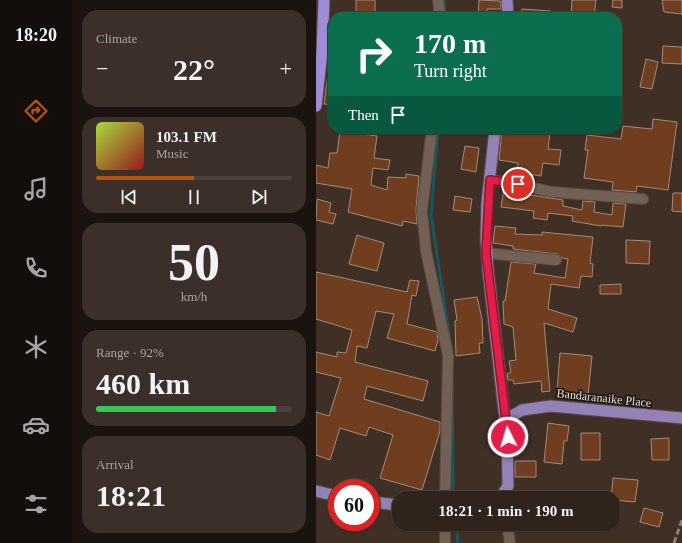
<!DOCTYPE html>
<html lang="en">
<head>
<meta charset="utf-8">
<style>
  :root { --surface:#30231c; --page:#3c2f29; --text:#f1f3f6; --muted:#a8a4a3; --line:#4b403b; --accent:#b45309 }
  body { margin:0; font-family:"Times New Roman",serif; background:var(--page); color:var(--text); height:100vh; display:flex; flex-direction:column; font-size:15px; white-space:nowrap }
  * { box-sizing:border-box; margin:0 }
  p { font-size:13px; color:var(--muted) }
  .icon { flex:none; width:22px; height:22px; fill:none; stroke:currentColor; stroke-width:2; stroke-linecap:round; stroke-linejoin:round }
  .map { position:relative; flex:1; overflow:hidden }
  .drawer { display:flex; flex-direction:column; gap:10px; padding:10px; background:#1a130f; width:244px }
  .drawer>* { flex:none }
  .guide { position:absolute; left:12px; top:12px; width:294px; height:122px; border-radius:16px; box-shadow:0 1px 3px #0004,0 0 0 1px var(--line); background:#0b6e4f; color:#fff; overflow:hidden }
  .speed { position:absolute; left:12px; top:479px; display:flex; gap:8px; font-size:20px; font-weight:700; text-align:center }
  .speed>* { display:grid; place-content:center; width:52px; height:52px; border-radius:50%; background:var(--surface); box-shadow:0 1px 3px #0004,0 0 0 1px var(--line); line-height:1 }
  .speed .limit { border:6px solid #d22; background:#fff; color:#111 }
  .pin { position:absolute; display:grid; place-items:center; width:34px; height:34px; color:#fff; margin:-17px; border:2px solid #fff; border-radius:50%; box-shadow:0 1px 4px #0007 }
  .me { position:absolute; width:44px; margin:-22px; rotate:355deg; stroke-linejoin:round; filter:drop-shadow(0 0 3px #0008) }
  .turn { display:flex; align-items:center; gap:14px; height:84px; padding:0 20px; font-size:18px }
  .turn .icon { width:52px; height:52px; stroke-width:2.5 }
  .turn b { display:block; font-size:28px; line-height:34px }
  .then { display:flex; align-items:center; height:38px; padding:0 20px; background:#0003; gap:8px; font-size:15px }
  .big { font-size:30px; font-weight:600; line-height:1.1 }
  .drawer .card { flex:1; display:flex; flex-direction:column; justify-content:center; gap:6px; min-width:0; padding:0 14px; border-radius:16px; background:var(--page) }
  .drawer .dial { align-items:center; gap:0 }
  .dial b { font-size:52px; line-height:1 }
  .song { display:flex; align-items:center; gap:12px }
  .cover { width:48px; height:48px; border-radius:6px; background:linear-gradient(135deg,hsl(80 70% 55%),hsl(0 70% 35%)) }
  .played { height:4px; border-radius:2px; background:linear-gradient(90deg,var(--accent) 50%,var(--line) 50%) }
  .keys { display:flex; justify-content:space-around; direction:ltr }
  .heat { display:flex; justify-content:space-between; align-items:center; font-size:22px; direction:ltr }
  .charge { height:6px; border-radius:3px; background:linear-gradient(90deg,#34c759 92%,var(--line) 0) }
  .trip { position:absolute; left:76px; top:491px; width:228px; height:40px; border-radius:16px; background:var(--surface); box-shadow:0 1px 3px #0004,0 0 0 1px var(--line); font-weight:600; line-height:40px; text-align:center }
  main { display:flex; flex:1; min-height:0 }
  .dock { display:flex; flex-direction:column; width:72px; justify-content:space-around; align-items:center; background:#130e0b; color:var(--muted) }
  .dock .icon { width:28px; height:28px }
  .dock .current { color:var(--accent) }
  .dock b { font-size:18px; color:var(--text) }
  .map>svg:first-child { display:block }
  .lines { fill:none; stroke-linecap:round; stroke-linejoin:round }
  .stream { stroke:#145961; stroke-width:3 }
  .building { fill:#703e1f; stroke:#a08b80 }
  .minor-casing { stroke:#594b43; stroke-width:12 }
  .primary-casing { stroke:#594b43; stroke-width:13 }
  .trunk-casing { stroke:#594b43; stroke-width:13 }
  .minor { stroke:#736055; stroke-width:10 }
  .primary { stroke:#9381b7; stroke-width:11 }
  .trunk { stroke:#9e8cd8; stroke-width:11 }
  .rail { stroke:#8e8077; stroke-width:3; stroke-dasharray:6 3; stroke-linecap:butt }
  .route-casing { stroke:#92132f; stroke-width:10 }
  .route { stroke:#e11d48; stroke-width:7 }
  .labels { text-anchor:middle; stroke-width:3.5; stroke-linejoin:round; paint-order:stroke }
  .street-label { font-size:12px; fill:#ece0da; stroke:#211915 }
</style>
</head>
<body>
<main>
<nav class="dock">
<b>18:20</b>
<svg class="icon current" aria-label="directions" viewBox="0 0 24 24"><path d="M12 3l9 9-9 9-9-9zM9 14v-3h6M13 9l2 2-2 2"/></svg>
<svg class="icon" aria-label="music" viewBox="0 0 24 24"><path d="M9 18V5l10-2v13"/><circle cx="6" cy="18" r="3"/><circle cx="16" cy="16" r="3"/></svg>
<svg class="icon" aria-label="phone" viewBox="0 0 24 24"><path d="M5 4h4l2 5-3 2q2 4 5 5l2-3 5 2v4C11 20 4 13 5 4z"/></svg>
<svg class="icon" aria-label="climate" viewBox="0 0 24 24"><path d="M12 3v18M4 7l16 10M4 17L20 7"/></svg>
<svg class="icon" aria-label="car" viewBox="0 0 24 24"><path d="M5 17H2v-5l4-1 3-4h7l3 4 3 1v5h-3M9 17h6M6 11h13"/><circle cx="7" cy="17" r="2"/><circle cx="17" cy="17" r="2"/></svg>
<svg class="icon" aria-label="filters" viewBox="0 0 24 24"><path d="M4 7h16M4 17h16"/><circle cx="9" cy="7" r="2"/><circle cx="15" cy="17" r="2"/></svg>
</nav>
<section class="drawer">
<div class="card"><p>Climate</p>
<div class="heat"><a>−</a><b class="big">22°</b><a>+</a></div>
</div>
<div class="card">
<div class="song"><i class="cover"></i><div><b>103.1 FM</b><p>Music</p></div></div>
<div class="played"></div>
<div class="keys"><svg class="icon" aria-label="previous" viewBox="0 0 24 24"><path d="M18 5L8 12l10 7zM5 5v14"/></svg><svg class="icon" aria-label="pause" viewBox="0 0 24 24"><path d="M8 5v14M16 5v14"/></svg><svg class="icon" aria-label="next" viewBox="0 0 24 24"><path d="M6 5l10 7-10 7zM19 5v14"/></svg></div>
</div>
<div class="card dial"><b>50</b><p>km/h</p></div>
<div class="card"><p>Range · 92%</p><b class="big">460 km</b><div class="charge"></div></div>
<div class="card"><p>Arrival</p><b class="big">18:21</b></div>
</section>
<div class="map">
<svg width="366" height="543" viewBox="0 0 366 543">
  <rect width="100%" height="100%" fill="#402f25"/>
  <g class="lines">
    <path class="stream" d="M128,0l1,17
      M122,129l-7,86 20,132
      M136,357l1,141
      M140,524l2,19"/>
  </g>
  <path class="building" d="M40,0h19v17h-19z
    M163,0l21,1 1,8h-14l-1,8h-8z
    M256,0h24l-2,17 -23,-1z
    M297,0h9v8l-10,-1z
    M346,0h20v14l-18,-2z
    M206,9l29,2 -1,6h-29z
    M347,46l19,1v17l-20,-1z
    M330,59l12,3 -6,27 -12,-2z
    M12,74h5v31l-9,-1z
    M337,119l24,3 -9,68 -31,-4 -1,6 -24,-2 1,-8 -29,-4 4,-28h-3l2,-15 34,4 2,-13 29,3z
    M186,129h26l22,3 -2,17 13,1 -2,15 -16,-2 -2,13 -13,-2v6l-11,-2 1,-15 -19,-3z
    M24,131l37,5 -3,22 16,2 -2,10 -15,-2 -2,17 16,5 1,-13 18,1v-4l13,2 -3,34 1,14 -14,-3 -1,5 -54,-14 4,-23 -36,-6v-18l12,3 2,-15h7z
    M149,146l14,2 -3,24 -15,-3z
    M188,188l20,5v1l39,6v6l19,4 1,-9 12,1 -1,10 18,3 1,-12 13,1 -3,23 -21,-2 -1,1 -29,-5 1,-5 -25,-3 -1,7 -14,-2 1,-7 -33,-4z
    M357,193h9v19l-10,-1z
    M139,196l17,3 -2,13 -17,-2z
    M1,199l14,4 -2,9 7,2 -3,10 -17,-4z
    M179,226l21,2 -1,6 27,1v-3l51,5 -3,26 3,1 -1,13 -11,-1 -2,12 -28,-4 -3,25 29,9 -4,14 -29,-9 6,68 -8,1 -1,-11 -27,3 -1,-4h-5l-1,-6 4,-2 -2,-11 7,-1 -3,-33 -9,-3 -1,-23h2l6,-39 25,2 -2,9 31,5 3,-19 -6,-1 -5,-4 -44,-5v-3l-20,-3z
    M41,235l27,8 -7,28 -28,-7z
    M310,240l24,1 -1,23 -23,-1z
    M0,272l91,20 3,-12 9,1 -3,15 -4,-1 -5,29 30,8 1,8 -3,11 -48,-13 7,-24 -18,-3 -9,37 -10,-2 -2,16 73,19 -5,20 -56,-15 -3,13 76,23v9l-18,59 -42,-12 13,-43 -24,-8 -3,9 -26,-8 -10,32 -14,-5v-43l13,4 12,-38 -25,-6v-20l21,5v-5l9,1 6,-23 -36,-11z
    M305,284v10h-21v-9z
    M161,297l5,22 1,24h-4l1,10 -24,3 -1,-35 2,-1 -3,-20z
    M244,353l32,3 -4,40 -24,-2v-4l-7,1z
    M232,423l21,3 -2,15h-3l-2,23 -18,-2z
    M265,433h19v27h-19z
    M353,438v22h-17l-1,-21z
    M199,461h21v16h-21z
    M297,478l25,2 -3,22 -22,-2v-2h-2z
    M328,508l19,5 -4,14 -19,-5z"/>
  <g class="lines">
    <g class="minor-casing">
      <path id="minor" d="M122,0l2,17
        M116,129l-10,82 4,40 22,104 -3,143
        M174,180l16,2 46,10 91,7
        M170,253l70,7
        M129,524v19
        M191,524l3,19"/>
    </g>
    <g class="primary-casing">
      <path id="primary" d="M191,0l1,17
        M179,129l-8,74 -1,36 2,31 19,167 1,49 -8,12
        M191,424l5,-8 10,-6 29,-4 131,12
        M0,491l21,5
        M55,502l28,3"/>
    </g>
    <g class="trunk-casing">
      <path id="trunk" d="M0,106l6,-54 2,-52"/>
    </g>
    <use href="#minor" class="minor"/>
    <use href="#primary" class="primary"/>
    <use href="#trunk" class="trunk"/>
    <path class="rail" d="M358,543l8,-23"/>
  </g>
  <g class="lines">
    <g class="route-casing">
      <path id="route" d="M192,437l-22,-184 4,-73 28,4"/>
    </g>
    <use href="#route" class="route"/>
  </g>
  <g class="labels">
    <g class="street-label">
      <text transform="translate(288 398) rotate(6)" y="4">Bandaranaike Place</text>
    </g>
  </g>
</svg>
<div class="speed"><div class="limit">60</div></div>
<div class="pin" style="left:202px;top:184px;background:#d93025"><svg class="icon" aria-label="arrive" viewBox="0 0 24 24"><path d="M6 21V4h12l-3 4 3 4H6"/></svg></div>
<svg class="me" style="left:192px;top:437px" viewBox="-20 -20 40 40"><circle r="17" fill="#e11d48" stroke="#fff" stroke-width="3"/><path d="M0-11L8 9 0 5-8 9z" fill="#fff"/></svg>
<div class="trip">18:21 · 1 min · 190 m</div>
<div class="guide">
<div class="turn"><svg class="icon" aria-label="right" viewBox="0 0 24 24"><path d="M7 20v-9h11M14 6l5 5-5 5"/></svg><div><b>170 m</b>Turn right</div></div>
<div class="then">Then<svg class="icon" aria-label="arrive" viewBox="0 0 24 24"><path d="M6 21V4h12l-3 4 3 4H6"/></svg></div>
</div>
</div>
</main>
</body>
</html>
